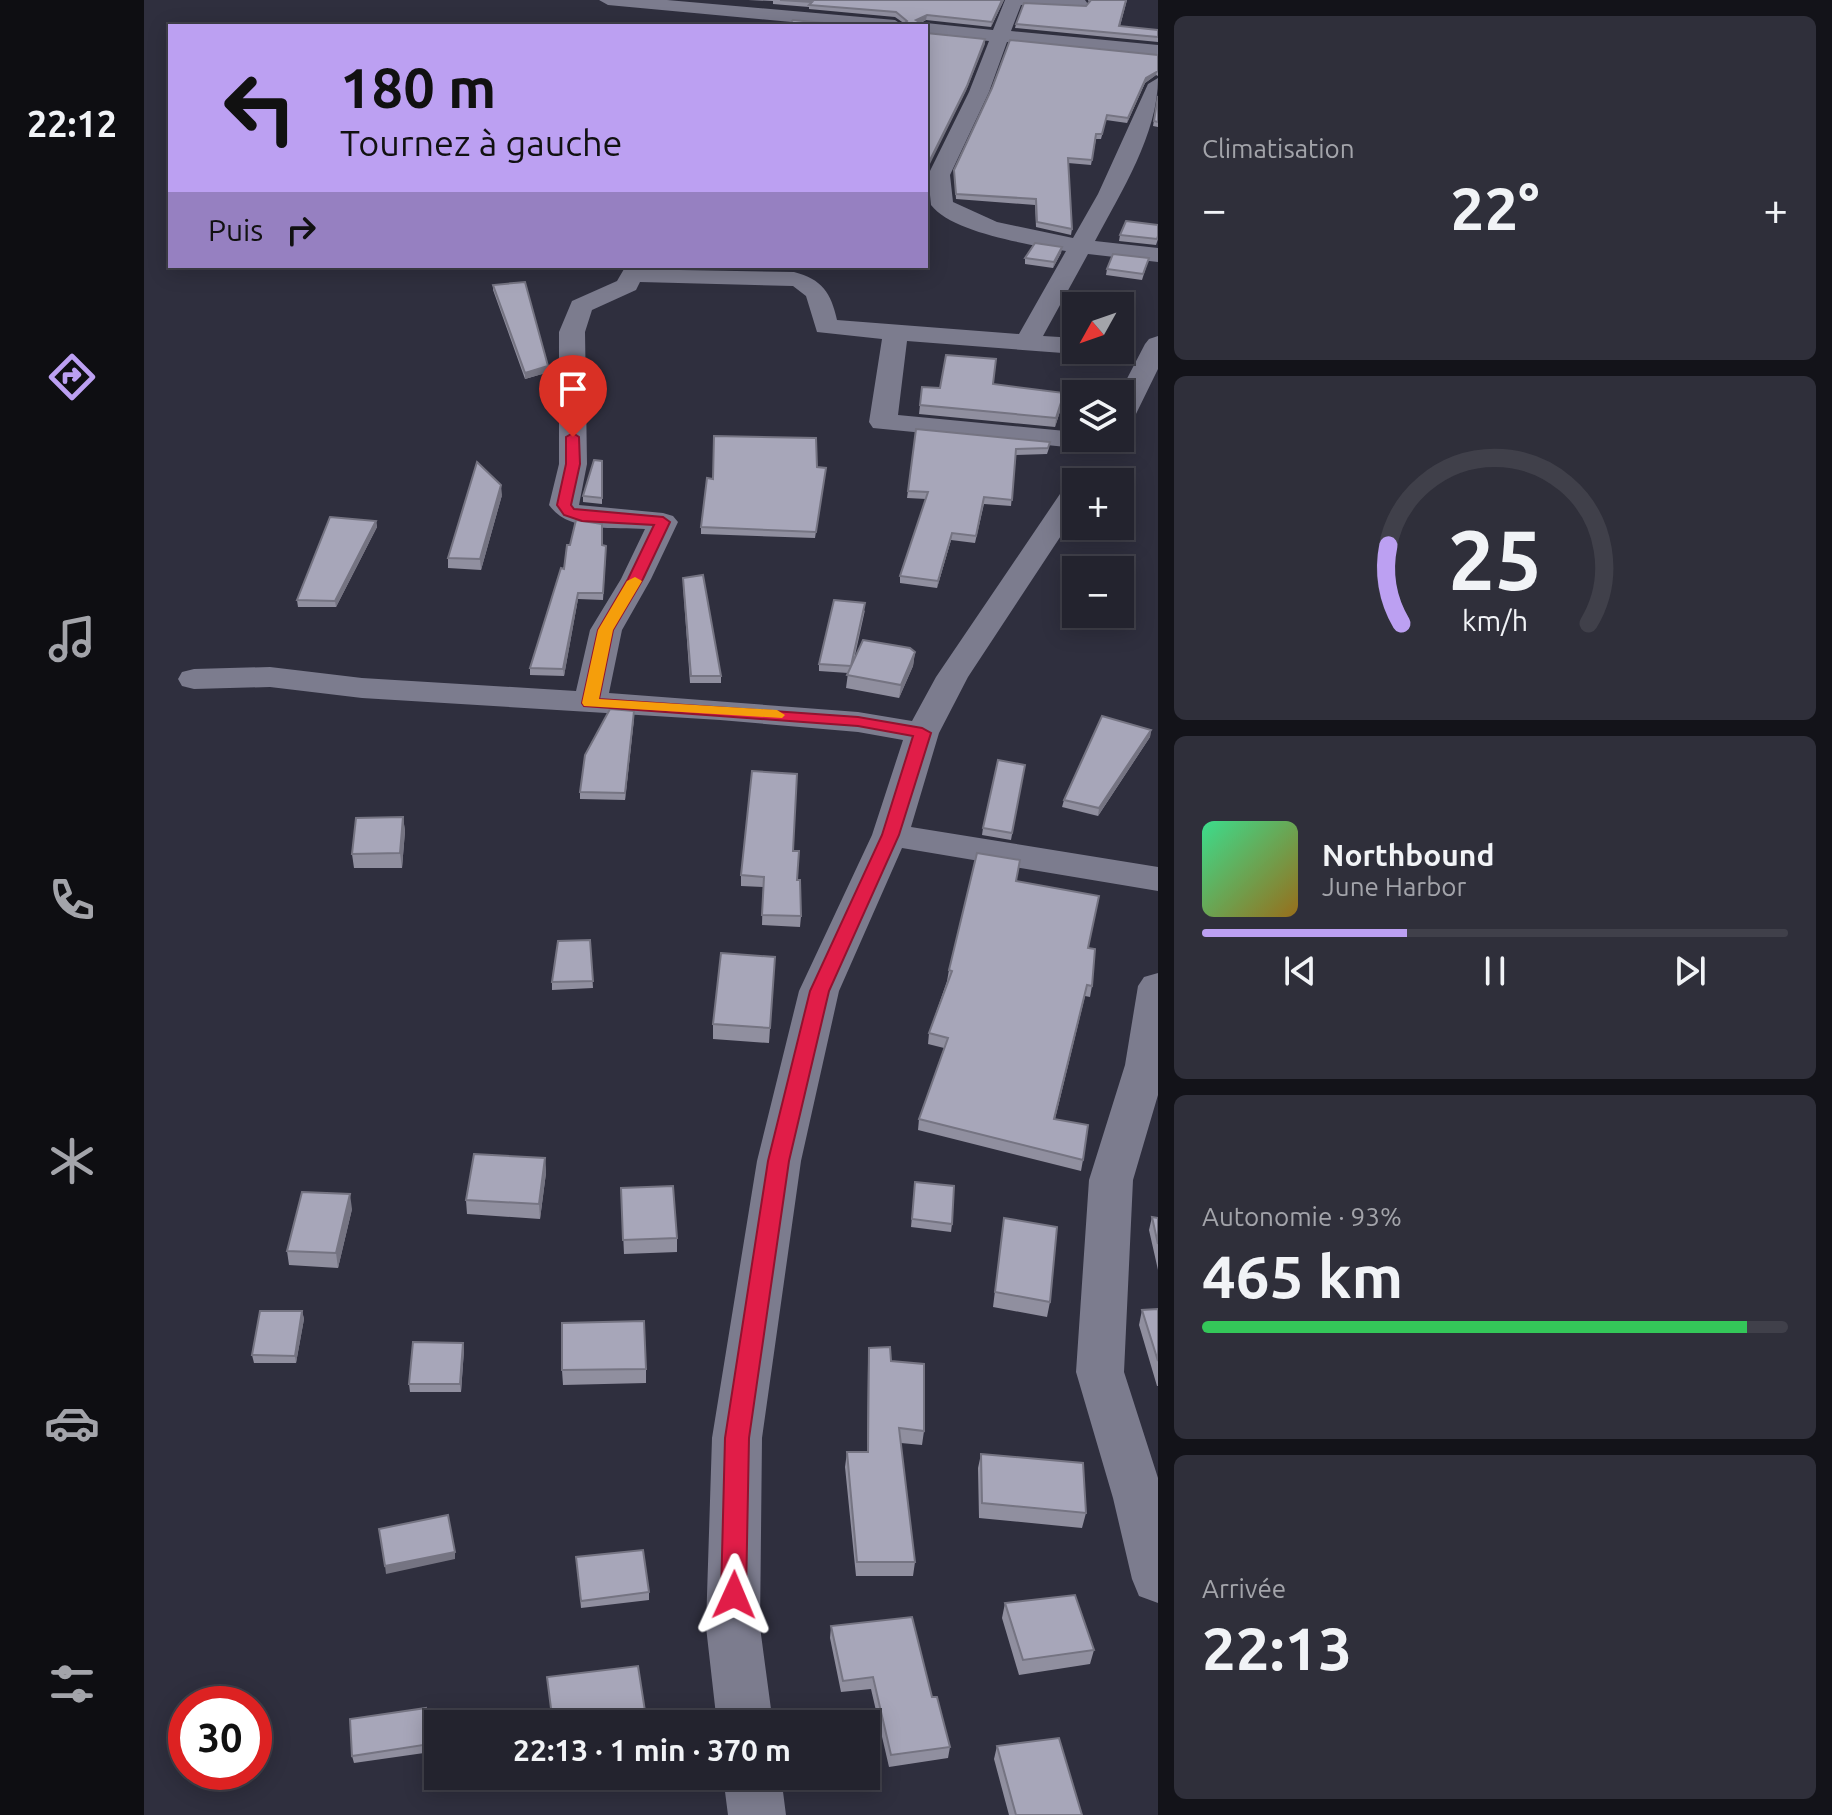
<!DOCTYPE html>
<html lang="fr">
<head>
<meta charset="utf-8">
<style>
  :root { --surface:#23232e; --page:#2f2f3a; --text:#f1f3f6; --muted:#a3a4aa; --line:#40404a; --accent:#bca0f2 }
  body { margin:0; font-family:Ubuntu,sans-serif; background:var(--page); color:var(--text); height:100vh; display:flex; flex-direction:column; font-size:30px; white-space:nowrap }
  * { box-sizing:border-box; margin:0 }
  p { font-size:26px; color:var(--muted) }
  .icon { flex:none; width:44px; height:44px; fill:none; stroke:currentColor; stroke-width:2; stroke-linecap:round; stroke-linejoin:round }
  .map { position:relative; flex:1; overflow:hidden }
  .drawer { display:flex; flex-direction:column; gap:16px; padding:16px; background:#131319; width:674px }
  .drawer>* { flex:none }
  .hud { position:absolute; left:24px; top:24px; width:760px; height:244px; border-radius:0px; box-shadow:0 4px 20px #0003,0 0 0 2px var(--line); background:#bca0f2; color:#111; overflow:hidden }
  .needle { width:52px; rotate:230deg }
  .buttons { position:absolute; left:918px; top:292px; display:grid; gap:16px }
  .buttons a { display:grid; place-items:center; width:72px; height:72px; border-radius:0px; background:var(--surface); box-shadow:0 4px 20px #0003,0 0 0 2px var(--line); font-size:40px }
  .speed { position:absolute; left:24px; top:1686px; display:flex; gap:16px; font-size:40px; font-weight:700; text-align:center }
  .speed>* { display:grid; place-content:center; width:104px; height:104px; border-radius:50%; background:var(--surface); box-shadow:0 4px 20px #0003,0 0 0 2px var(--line); line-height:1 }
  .speed .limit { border:12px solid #d22; background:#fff; color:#111 }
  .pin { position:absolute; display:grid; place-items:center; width:68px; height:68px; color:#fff; margin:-82px -34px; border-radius:50% 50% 50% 0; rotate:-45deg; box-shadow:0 0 8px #0007 }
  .pin .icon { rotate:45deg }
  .me { position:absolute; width:88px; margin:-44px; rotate:1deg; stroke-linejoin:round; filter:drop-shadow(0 0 6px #0008) }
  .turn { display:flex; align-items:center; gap:28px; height:168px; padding:0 40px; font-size:36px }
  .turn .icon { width:104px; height:104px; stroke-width:2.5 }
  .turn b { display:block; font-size:56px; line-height:68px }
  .then { display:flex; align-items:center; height:76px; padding:0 40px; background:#0003; gap:16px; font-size:30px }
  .big { font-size:60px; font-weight:700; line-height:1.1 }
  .drawer .widget { flex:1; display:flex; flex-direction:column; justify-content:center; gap:12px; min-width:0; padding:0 28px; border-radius:12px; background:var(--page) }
  .drawer .dial { align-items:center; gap:0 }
  .dial svg { height:208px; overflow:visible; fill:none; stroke:var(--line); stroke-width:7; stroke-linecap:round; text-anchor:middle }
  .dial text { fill:var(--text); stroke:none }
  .song { display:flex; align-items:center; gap:24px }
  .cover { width:96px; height:96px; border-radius:12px; background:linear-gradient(135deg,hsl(150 70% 55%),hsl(40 70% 35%)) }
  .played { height:8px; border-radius:4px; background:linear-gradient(90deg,var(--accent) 35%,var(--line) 35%) }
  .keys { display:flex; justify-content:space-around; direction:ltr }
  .heat { display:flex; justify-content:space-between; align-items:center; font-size:44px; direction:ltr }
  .charge { height:12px; border-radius:6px; background:linear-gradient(90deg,#34c759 93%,var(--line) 0) }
  .trip { position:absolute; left:280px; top:1710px; width:456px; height:80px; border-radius:0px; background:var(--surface); box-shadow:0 4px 20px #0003,0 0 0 2px var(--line); font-weight:700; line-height:80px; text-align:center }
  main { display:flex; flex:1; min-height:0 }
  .tabs { display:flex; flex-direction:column; width:144px; justify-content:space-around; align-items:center; background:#0e0e12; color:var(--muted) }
  .tabs .icon { width:56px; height:56px }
  .tabs .selected { color:var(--accent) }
  .tabs b { font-size:36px; color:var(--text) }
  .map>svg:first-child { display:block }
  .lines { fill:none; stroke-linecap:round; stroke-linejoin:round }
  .street { fill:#7c7c8e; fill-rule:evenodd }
  .wall { fill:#908f9f }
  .shaded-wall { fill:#757482 }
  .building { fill:#a7a6b9; stroke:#757482; stroke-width:2 }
  .route { fill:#e11d48; stroke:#92132f; stroke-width:2 }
  .slow { fill:#f59e0b }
</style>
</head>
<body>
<main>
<nav class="tabs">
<b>22:12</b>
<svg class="icon selected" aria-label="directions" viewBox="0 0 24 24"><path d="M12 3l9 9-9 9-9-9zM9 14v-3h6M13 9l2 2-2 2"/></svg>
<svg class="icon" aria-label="music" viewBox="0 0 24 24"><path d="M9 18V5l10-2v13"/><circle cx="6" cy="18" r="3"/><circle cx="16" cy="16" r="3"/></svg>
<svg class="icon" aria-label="phone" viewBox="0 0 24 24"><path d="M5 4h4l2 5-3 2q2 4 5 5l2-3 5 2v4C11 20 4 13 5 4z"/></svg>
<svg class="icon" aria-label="climate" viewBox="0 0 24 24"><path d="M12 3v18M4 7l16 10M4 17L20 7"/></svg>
<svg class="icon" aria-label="car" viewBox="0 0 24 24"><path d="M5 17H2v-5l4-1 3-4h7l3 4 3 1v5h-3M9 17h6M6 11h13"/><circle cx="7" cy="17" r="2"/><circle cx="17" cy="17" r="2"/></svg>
<svg class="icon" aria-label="filters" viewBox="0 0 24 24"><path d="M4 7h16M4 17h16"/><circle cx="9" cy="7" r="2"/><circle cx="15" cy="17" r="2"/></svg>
</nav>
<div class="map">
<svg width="1014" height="1815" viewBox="0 0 1014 1815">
  <rect width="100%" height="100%" fill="#2f2f3e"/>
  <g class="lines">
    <path class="street" d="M455,0h68l228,20 9,6h-70l-226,-21z
      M861,0h80l3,4 -3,4 -6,1 -58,-4 -10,26 147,14v12l-151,-15 -18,50 -39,83 3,27 44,20 76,16 25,-44 50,-110 10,-6c0,56 -37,114 -63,163l63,7v14l-70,-8 -45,82 33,2v12l9,1 -9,3 -169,-13 -9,74 178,17v6h41l4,5 -4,6 -10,2 -234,-23 -4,-6 13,-83 -65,-7 -11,-36 -13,-10 -153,-4 -4,8 -44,20 -7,22 2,132 -8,41 84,8 10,3 5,6 -27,57 -29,51 -13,63 249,19 54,9 24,-44 126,-186 4,-6 10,-3v31l-108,164 -29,56 -28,94 247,40v24l-256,-43 -63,143 -38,170 -39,277 -2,189 13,97h-56l-11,-97 6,-189 45,-277 42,-170 73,-156 31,-95 -45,-8 -138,-12 -358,-22 -92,-11 -76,2 -12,-3 -4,-7 4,-7 12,-3 76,-2 92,11 214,13 14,-61 31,-51 24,-50c-32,-2 -76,4 -96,-24l10,-41v-132l13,-31 45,-20 7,-12 170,3c28,7 37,21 43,48l182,14 47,-83c-34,-6 -114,-18 -135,-46l-3,-30 41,-83 20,-51 -63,-6v-9h-7l7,-3 67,7z
      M1014,336v33l-24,49 -4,6 -10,2 -1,-32 26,-50 4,-5z
      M1014,973v122l-25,85 -9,192 34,106v125l-19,-7 -7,-17 -19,-81 -37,-126 13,-192 36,-115 13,-79 6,-9z
      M579,1776h58l5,39h-58z"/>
  </g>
  <path class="wall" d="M604,0h256l-13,27 -65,-7 -5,3 2,1h-89h71l-10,-7 -86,-8v-2l-36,-3v-3z
    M944,0h39l-7,26 38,4v12l-143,-14 1,-4 70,-18 3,-4z
    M1014,55v21l-2,-1 -11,8 -18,40 -21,-3 -5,19h-5l-5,26 -23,-2 4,66 -1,6 -35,-8 -1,-22 -79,-6 -2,-29z
    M1014,96v31l-5,-1z
    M1014,225v14l-2,6 -37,-4 1,-6z
    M918,247l-1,6 -8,15 -28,-4v-6z
    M1005,258l-7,22 -36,-5 1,-6z
    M349,285l56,87 -24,7 -32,-89z
    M849,384l70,18 -8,25 -136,-13 3,-27 18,1z
    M772,429l133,19 -2,6 -31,1 -5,51 -27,-2 -9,39 -24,-3 -14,48 -37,-5v-7l26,-77 -19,-1z
    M458,461v43l-19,-2v-6z
    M673,467l9,1 -11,70 -114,-4v-7l12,-48z
    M358,495l-21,75 -33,-2v-10z
    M232,521l1,6 -41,80h-38l-1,-7z
    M458,545l4,7 -3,48 -25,-1 -14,77 -34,-1v-7l34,-99z
    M539,585l38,91v7h-31z
    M721,610l-11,50 61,-8 -2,14 -14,32 -53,-10 2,-15 -29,-2v-7z
    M490,718l-9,82 -45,-1v-7z
    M1007,730l-1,7 -52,79 -36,-9 2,-7z
    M881,765l-14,75 -29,-5 1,-7z
    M259,817l2,14 -3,37h-48l-2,-14z
    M649,851l8,65 -1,11 -38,-2 1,-38 -22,-1v-11z
    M873,881l72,67 3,38 -2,11 -5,-1 -30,123 28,41 -2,11 -163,-41 1,-11 25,-71 -16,-4 1,-11 18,-52 2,-11z
    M446,940l3,48 -41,2v-8z
    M631,957l-6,86 -56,-4v-15z
    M401,1158l1,15 -6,46 -73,-5 -1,-14z
    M771,1182l37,42 -1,8 -40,-5z
    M477,1188l56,50v14l-53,2z
    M208,1209l-14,59 -49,-3 -2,-14z
    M1008,1217l6,1v52l-9,-40z
    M860,1218l46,84 -3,15 -54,-10z
    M1014,1309v77h-1l-18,-61 3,-15z
    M158,1311l2,8 -8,44h-42l-2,-8z
    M319,1343l1,7 -3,42h-51l-1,-8z
    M725,1348l55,83 -2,14 -21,-2 14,119 -2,14h-57l-11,-109 2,-15h20l1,-89z
    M502,1369v14l-83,2 -1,-15z
    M837,1454l105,59 -4,15 -103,-10 -1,-50z
    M432,1557l73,35v8l-68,8z
    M861,1603l89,47 -4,14 -71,11 -17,-57z
    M687,1626l101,71 18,50 -2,11 -59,9 -18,-78 -30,3 -11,-54z
    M282,1708l5,44 -77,11 -2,-7z
    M853,1746l85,69h-73l-15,-56z"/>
  <path class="shaded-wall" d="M858,0h2l-13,27 1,-5z
    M783,15l-1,5 -10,5v-5z
    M841,39v5l-19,47 -40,81v-4z
    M1013,70l-1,5 -11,8 -18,40 1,-5 18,-40z
    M918,247l-1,6 -8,15 1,-6z
    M404,366l1,6 -24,7v-6z
    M920,393l-1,9 -8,25 1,-9z
    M357,485l1,10 -21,75 -1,-11z
    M232,521l1,6 -41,80 -1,-6z
    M808,533l-1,7 -14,48 1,-7z
    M434,593v6l-14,77 -1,-7z
    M771,652l-2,14 -14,32 2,-13z
    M490,711v7l-9,82v-7z
    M1007,730l-1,7 -52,79 1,-8z
    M259,817l2,14 -3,37 -2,-15z
    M401,1158l1,15 -6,46 -1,-15z
    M206,1194l2,15 -14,59 -2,-15z
    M158,1311l2,8 -8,44 -1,-7z
    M319,1343l1,7 -3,42 -1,-8z
    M311,1552v7l-69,15 -1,-8z"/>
  <path class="building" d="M636,0h222l-10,22 -65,-7 -11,5 7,4 1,2h-137l6,-6 41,4h70l3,-3 -11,-9 -87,-7 3,-3z
    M947,0h35l-7,26 39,4v7l-142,-13 8,-21 62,3z
    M782,33l59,6 -18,47 -41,82z
    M866,40l148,15v16l-12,7 -18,40 -21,-3 -5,19h-6l-4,26 -24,-2 4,71 -35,-7 -1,-23 -80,-5 -2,-24 38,-82z
    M1014,96v26l-4,-1z
    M982,221l32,4v11l-1,3 -37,-4z
    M891,243l27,4 -8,15 -29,-4z
    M969,254l36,4 -6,16 -36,-5z
    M381,282l23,84 -23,7 -32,-88z
    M802,355l50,4 -3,25 71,9 -8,25 -136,-13 2,-18 18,1z
    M772,429l134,13 -2,6 -32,1 -4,51 -28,-3 -8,39 -24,-3 -14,48 -38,-5 28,-84 -20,-1z
    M570,436l102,2 1,29 9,1 -10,64 -115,-5 6,-49 6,1z
    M450,460l8,1v37l-19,-2z
    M333,462l24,23 -21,74 -32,-1z
    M186,517l46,4 -41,80 -38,-1z
    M432,520l26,4v21l4,1 -3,47h-25l-15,76 -33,-1 31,-100 3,1 3,-24h3z
    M559,575l18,101h-30l-8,-98z
    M690,600l31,3 -14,63 -32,-2z
    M719,640l47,8 5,4 -14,33 -54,-10z
    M466,709l24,2 -9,82 -45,-1 5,-37z
    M958,716l49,14 -52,78 -35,-8z
    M854,760l27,5 -13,68 -29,-5z
    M608,771l45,3 -4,77h6l-2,29h3l1,36 -39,-1 2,-38 -23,-2z
    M259,817l-3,36 -48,1 4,-36z
    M833,853l43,7 -4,21 83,15 -11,52 7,1 -3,37 -5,-1 -33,134 34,6 -5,35 -164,-41 29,-81 -19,-5 23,-62 -3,-1z
    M446,940l3,41 -41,1 6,-41z
    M577,953l54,4 -5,71 -57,-4z
    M330,1154l71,4 -6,46 -73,-4z
    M771,1182l39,4 -2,38 -40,-5z
    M529,1186l4,52 -54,2 -2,-52z
    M158,1192l48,2 -14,59 -49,-2z
    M1008,1217l6,1v26z
    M860,1218l53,9 -7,75 -55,-10z
    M1014,1309v52l-16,-51z
    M116,1311h42l-7,45 -43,-1z
    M500,1321l2,48 -84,1v-47z
    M269,1342l50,1 -3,41h-51z
    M746,1347l1,14 33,3v67l-25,-3 16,134h-58l-10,-110h21l1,-104z
    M837,1454l102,9 3,50 -104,-10z
    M304,1515l7,37 -70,14 -6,-37z
    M499,1550l6,42 -68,9 -5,-44z
    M931,1595l19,55 -71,10 -18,-57z
    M768,1617l20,80h5l13,50 -59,8 -18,-78 -30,4 -12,-55z
    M494,1666l9,58h-94l-6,-47z
    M282,1708l4,36 -78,12 -2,-37z
    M915,1738l23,77h-66l-19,-69z"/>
  <path class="route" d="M429,433l6,4 1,27 -9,41 3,4 89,8 7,5 -27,57 -30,51 -14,69 259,18 64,11 9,5 -32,102 -70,156 -40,170 -40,277 -3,157 -3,8 -9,4 -9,-4 -4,-8 4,-157 43,-277 42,-170 72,-156 31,-99 -55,-10 -274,-20 -2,-3 16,-73 30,-51 26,-54 -72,-4 -18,-6 -7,-10 9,-41v-27z"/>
  <path class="slow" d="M491,577l7,4 -29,49 -14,69 178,11 8,5 -3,3 -198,-12 -2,-3 16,-73 29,-49z"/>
</svg>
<div class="buttons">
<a><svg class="needle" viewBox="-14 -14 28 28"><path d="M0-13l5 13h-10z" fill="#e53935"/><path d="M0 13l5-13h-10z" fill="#a3a4aa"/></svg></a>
<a><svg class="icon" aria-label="layers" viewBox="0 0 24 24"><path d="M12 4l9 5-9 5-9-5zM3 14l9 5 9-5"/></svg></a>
<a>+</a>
<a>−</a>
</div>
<div class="speed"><div class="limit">30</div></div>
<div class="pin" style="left:429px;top:437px;background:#d93025"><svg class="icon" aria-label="arrive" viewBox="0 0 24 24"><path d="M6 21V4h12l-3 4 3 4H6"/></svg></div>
<svg class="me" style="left:590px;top:1595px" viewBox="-20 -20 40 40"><path d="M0-17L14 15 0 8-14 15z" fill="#e11d48" stroke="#fff" stroke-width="4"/></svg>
<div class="trip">22:13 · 1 min · 370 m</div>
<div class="hud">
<div class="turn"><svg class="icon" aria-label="left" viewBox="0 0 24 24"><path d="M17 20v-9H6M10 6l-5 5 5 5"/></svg><div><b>180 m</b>Tournez à gauche</div></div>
<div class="then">Puis<svg class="icon" aria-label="right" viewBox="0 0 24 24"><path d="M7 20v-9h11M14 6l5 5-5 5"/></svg></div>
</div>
</div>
<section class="drawer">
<div class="widget"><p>Climatisation</p>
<div class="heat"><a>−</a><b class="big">22°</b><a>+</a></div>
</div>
<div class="widget dial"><svg viewBox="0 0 100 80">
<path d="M14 69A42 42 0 1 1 86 69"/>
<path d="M14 69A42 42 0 0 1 9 39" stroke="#bca0f2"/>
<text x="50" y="56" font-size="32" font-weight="700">25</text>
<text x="50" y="72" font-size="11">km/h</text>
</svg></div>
<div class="widget">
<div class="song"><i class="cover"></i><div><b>Northbound</b><p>June Harbor</p></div></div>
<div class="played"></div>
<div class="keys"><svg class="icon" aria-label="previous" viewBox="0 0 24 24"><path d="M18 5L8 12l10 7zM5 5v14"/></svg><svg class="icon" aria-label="pause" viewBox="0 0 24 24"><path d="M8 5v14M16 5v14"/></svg><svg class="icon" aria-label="next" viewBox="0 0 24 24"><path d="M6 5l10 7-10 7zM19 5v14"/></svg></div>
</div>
<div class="widget"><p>Autonomie · 93%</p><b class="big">465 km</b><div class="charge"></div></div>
<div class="widget"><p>Arrivée</p><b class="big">22:13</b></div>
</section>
</main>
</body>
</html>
